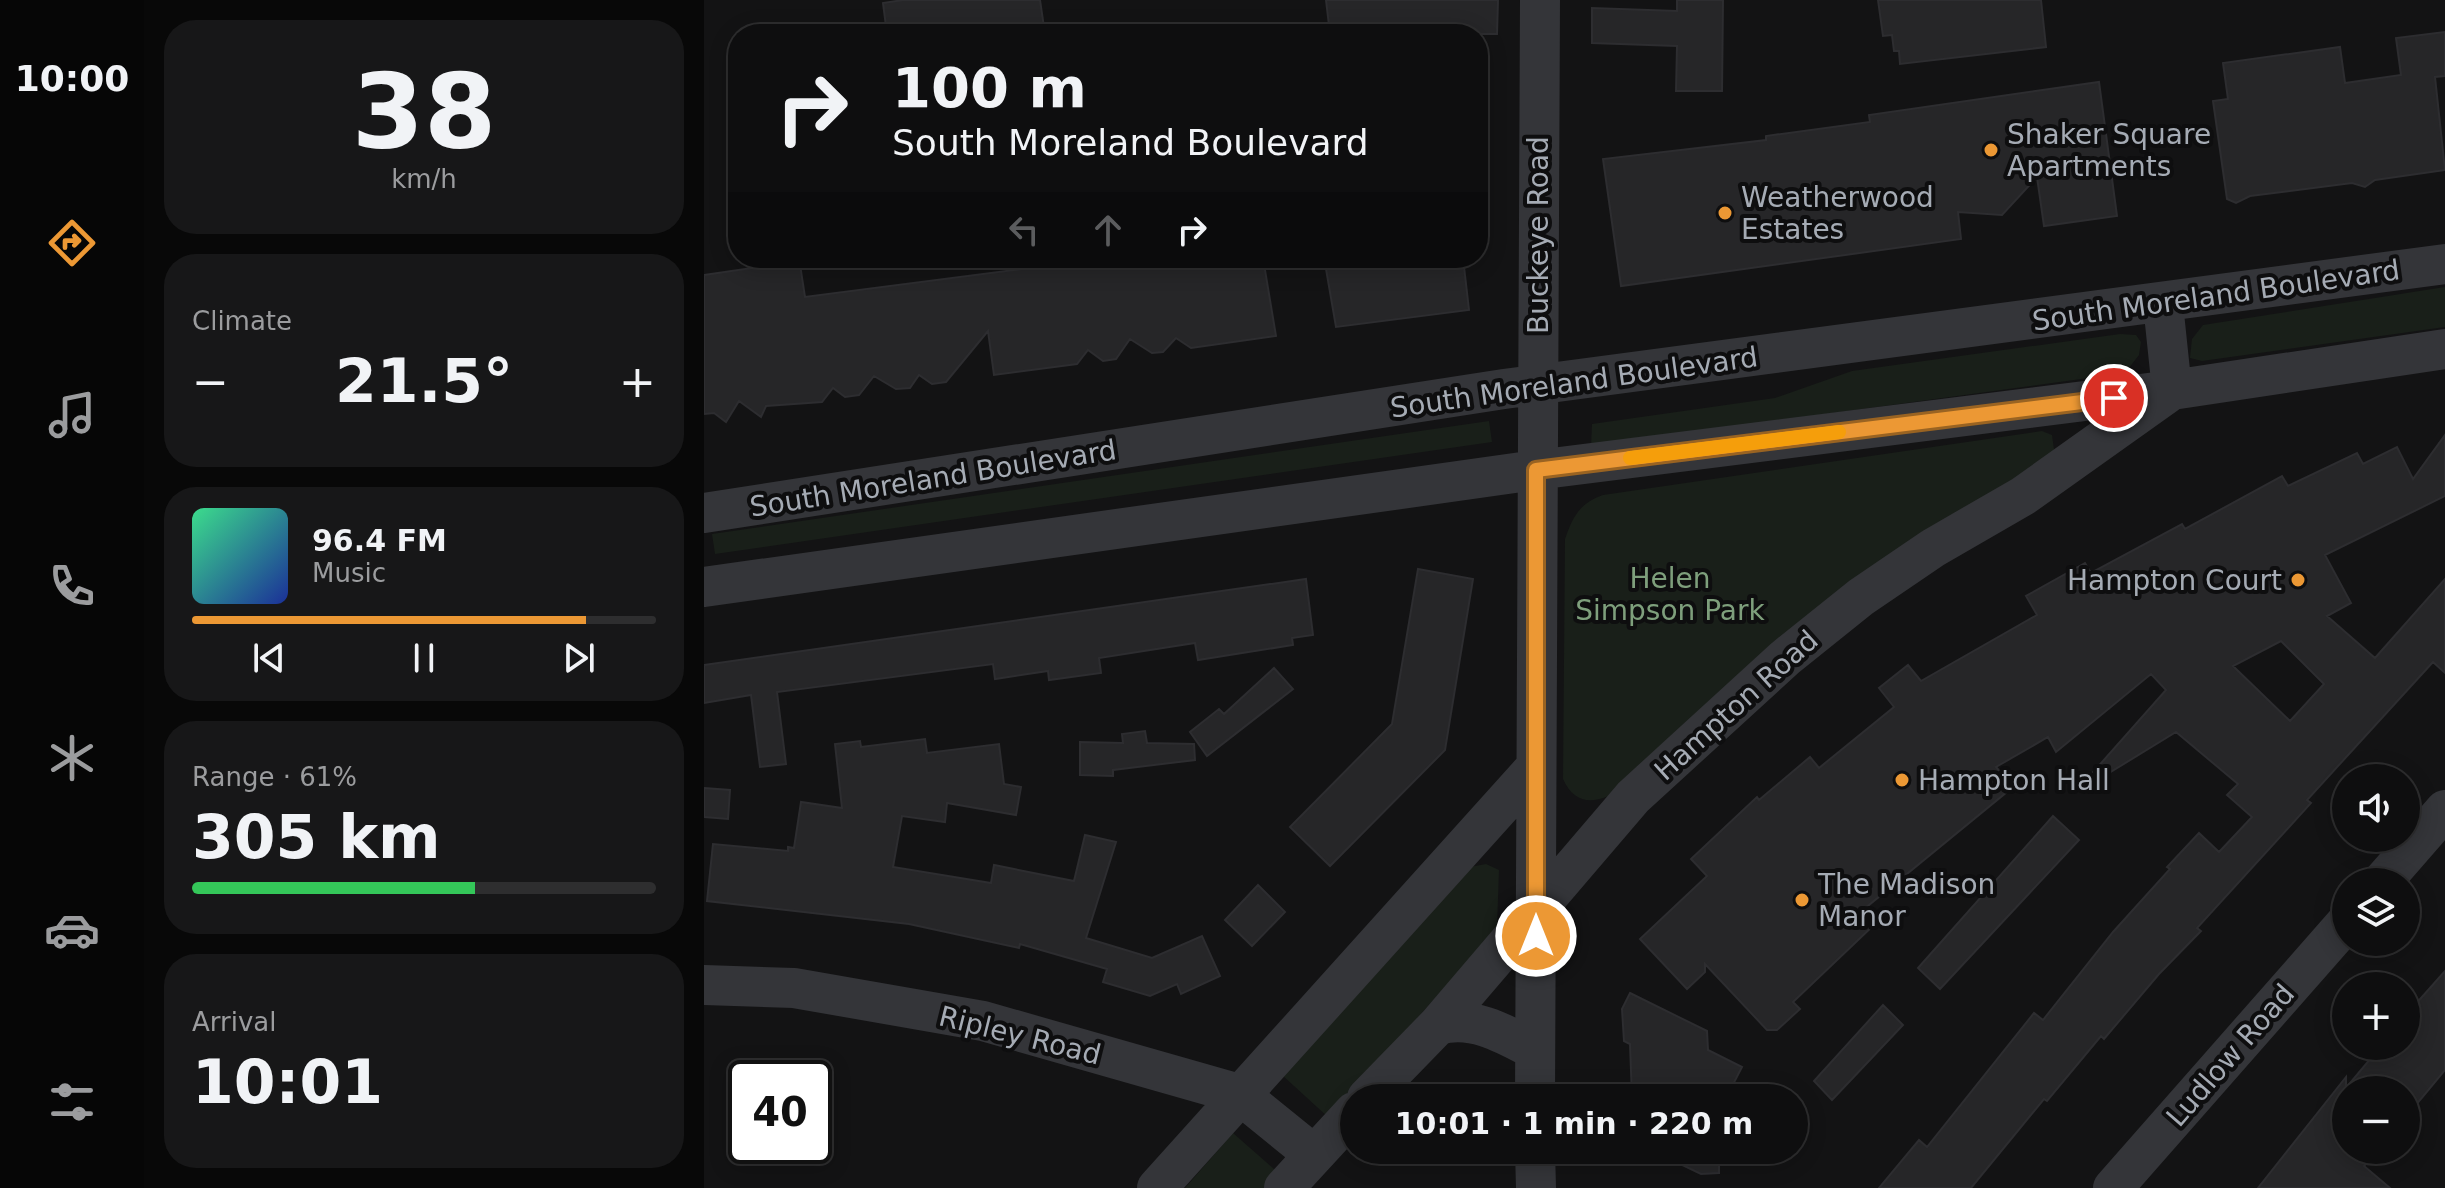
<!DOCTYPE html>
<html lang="en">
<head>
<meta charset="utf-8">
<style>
  :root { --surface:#0e0e0f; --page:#171718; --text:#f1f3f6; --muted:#9b9c9e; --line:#2e2e2f; --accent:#ec9834 }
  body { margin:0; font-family:"DejaVu Sans",sans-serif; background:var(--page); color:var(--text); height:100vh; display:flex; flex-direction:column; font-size:30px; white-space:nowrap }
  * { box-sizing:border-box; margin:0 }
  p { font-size:26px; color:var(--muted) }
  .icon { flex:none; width:44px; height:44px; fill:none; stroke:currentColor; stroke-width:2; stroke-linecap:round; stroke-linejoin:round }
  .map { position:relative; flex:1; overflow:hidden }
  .side { display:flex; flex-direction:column; gap:20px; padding:20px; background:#080808; width:560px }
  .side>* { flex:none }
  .top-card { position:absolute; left:24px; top:24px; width:760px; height:244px; border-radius:32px; box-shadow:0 4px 20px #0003,0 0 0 2px var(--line); background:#0e0e0f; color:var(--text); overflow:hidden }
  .tools { position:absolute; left:1628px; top:764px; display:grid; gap:16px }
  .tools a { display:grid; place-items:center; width:88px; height:88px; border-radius:50%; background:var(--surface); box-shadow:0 4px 20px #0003,0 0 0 2px var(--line); font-size:40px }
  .speed { position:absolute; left:24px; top:1060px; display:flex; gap:16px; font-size:40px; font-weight:700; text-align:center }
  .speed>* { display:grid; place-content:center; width:104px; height:104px; border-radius:50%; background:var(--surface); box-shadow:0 4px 20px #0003,0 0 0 2px var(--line); line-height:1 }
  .speed .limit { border:4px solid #111; border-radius:12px; background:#fff; color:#111 }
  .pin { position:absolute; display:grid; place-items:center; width:68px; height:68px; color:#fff; margin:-34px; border:4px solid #fff; border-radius:50%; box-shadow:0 2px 8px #0007 }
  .me { position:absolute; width:88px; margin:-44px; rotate:0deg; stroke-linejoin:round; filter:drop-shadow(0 0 6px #0008) }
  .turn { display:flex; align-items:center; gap:28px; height:168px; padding:0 32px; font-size:36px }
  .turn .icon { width:104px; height:104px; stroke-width:2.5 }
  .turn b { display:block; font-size:56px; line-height:68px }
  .lanes { display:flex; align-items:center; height:76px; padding:0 32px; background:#0003; justify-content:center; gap:40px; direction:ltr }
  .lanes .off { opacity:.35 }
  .big { font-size:60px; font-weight:600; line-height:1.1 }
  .side .tile { flex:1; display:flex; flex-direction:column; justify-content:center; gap:12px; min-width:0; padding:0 28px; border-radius:32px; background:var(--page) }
  .side .dial { align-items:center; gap:0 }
  .dial b { font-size:104px; line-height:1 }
  .song { display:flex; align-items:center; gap:24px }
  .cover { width:96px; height:96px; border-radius:12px; background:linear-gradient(135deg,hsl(150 70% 55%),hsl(230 70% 35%)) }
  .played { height:8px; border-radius:4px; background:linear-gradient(90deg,var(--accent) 85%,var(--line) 85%) }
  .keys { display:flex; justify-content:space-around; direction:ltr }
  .heat { display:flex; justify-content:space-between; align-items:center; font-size:44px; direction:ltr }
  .charge { height:12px; border-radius:6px; background:linear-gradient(90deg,#34c759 61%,var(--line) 0) }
  .trip { position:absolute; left:636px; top:1084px; width:468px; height:80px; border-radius:40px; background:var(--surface); box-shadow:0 4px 20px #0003,0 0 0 2px var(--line); font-weight:600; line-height:80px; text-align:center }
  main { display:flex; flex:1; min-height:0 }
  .tabs { display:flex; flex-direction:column; width:144px; justify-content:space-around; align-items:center; background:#060606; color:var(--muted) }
  .tabs .icon { width:56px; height:56px }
  .tabs .active { color:var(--accent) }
  .tabs b { font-size:36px; color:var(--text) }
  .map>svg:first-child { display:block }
  .green { fill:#191f19 }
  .building { fill:#262628; stroke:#2d2d30; stroke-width:2; fill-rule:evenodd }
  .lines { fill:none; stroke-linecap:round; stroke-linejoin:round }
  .minor { stroke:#343539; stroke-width:40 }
  .route-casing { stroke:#996322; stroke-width:20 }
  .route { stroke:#ec9834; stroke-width:14 }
  .slow { stroke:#f59e0b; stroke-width:14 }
  .poi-dot { fill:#ec9834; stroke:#0e0e0f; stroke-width:3 }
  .labels { text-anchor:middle; stroke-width:8; stroke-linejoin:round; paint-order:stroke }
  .poi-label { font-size:28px; fill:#a5abb4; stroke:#0e0e0f; text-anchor:start }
  .street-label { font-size:28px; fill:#a5abb4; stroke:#0e0e0f }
  .park-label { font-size:28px; fill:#7e9f7c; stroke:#0e0e0f }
</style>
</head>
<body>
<main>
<nav class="tabs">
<b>10:00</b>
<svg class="icon active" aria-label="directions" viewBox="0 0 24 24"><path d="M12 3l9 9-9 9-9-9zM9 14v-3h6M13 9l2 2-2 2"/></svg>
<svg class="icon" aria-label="music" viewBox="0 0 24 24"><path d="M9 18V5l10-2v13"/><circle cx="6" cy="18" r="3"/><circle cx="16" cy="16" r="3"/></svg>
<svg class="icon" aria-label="phone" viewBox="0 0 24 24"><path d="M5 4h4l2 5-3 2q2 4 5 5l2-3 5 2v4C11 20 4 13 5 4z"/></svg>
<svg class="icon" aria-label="climate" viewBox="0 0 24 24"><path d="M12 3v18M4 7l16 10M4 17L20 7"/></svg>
<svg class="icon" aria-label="car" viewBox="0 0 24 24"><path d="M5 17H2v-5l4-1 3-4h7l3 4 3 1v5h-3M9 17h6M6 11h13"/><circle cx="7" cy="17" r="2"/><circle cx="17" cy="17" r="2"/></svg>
<svg class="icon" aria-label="filters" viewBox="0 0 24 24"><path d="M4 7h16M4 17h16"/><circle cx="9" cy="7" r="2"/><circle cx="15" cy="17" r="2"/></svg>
</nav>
<section class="side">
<div class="tile dial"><b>38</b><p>km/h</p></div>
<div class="tile"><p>Climate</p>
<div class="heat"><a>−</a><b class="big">21.5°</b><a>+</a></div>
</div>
<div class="tile">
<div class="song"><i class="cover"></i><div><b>96.4 FM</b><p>Music</p></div></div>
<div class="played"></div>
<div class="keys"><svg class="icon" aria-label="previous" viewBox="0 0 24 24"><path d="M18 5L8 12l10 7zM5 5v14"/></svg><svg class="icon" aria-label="pause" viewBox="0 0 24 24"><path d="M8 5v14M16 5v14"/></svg><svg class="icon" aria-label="next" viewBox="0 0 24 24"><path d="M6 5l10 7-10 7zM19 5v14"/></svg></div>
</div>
<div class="tile"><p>Range · 61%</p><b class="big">305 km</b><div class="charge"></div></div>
<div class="tile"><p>Arrival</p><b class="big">10:01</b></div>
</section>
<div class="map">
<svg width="1741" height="1188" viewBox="0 0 1741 1188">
  <rect width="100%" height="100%" fill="#131314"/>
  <path class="green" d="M1741,287v40l-243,34 -12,-3 2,-19 11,-14z
    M1416,334l16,1 5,7 -2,13 -14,18 -534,73 1,-22 183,-26 77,-27z
    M785,421l3,21 -777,112 -3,-20z
    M1338,431l10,4 3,22 -437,334c-22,13 -43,15 -55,-12l2,-240c8,-23 15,-36 38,-44z
    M782,864l13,6 -2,58 -168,190 -47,-43 188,-208z
    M529,1133l49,43 -11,12h-86z"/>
  <path class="building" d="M199,0h137l5,34h-158l-4,-31z
    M622,0h172l-1,34h-167z
    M973,0h46l-1,91h-46l1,-45 -85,-3v-35l85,3z
    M1174,0h163l5,47 -146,17 -1,-13h-5l-2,-16 -9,1z
    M1741,32v44l-10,1 10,93 -70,10 -10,7 -13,-4 -102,13 -14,7 -9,-4 -14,-98 15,-2 -5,-36 117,-16 5,36 56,-8 -5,-37z
    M1395,82l18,134 -73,10 -7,-49 -35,38 -44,-3 3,27 -340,47 -18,-127 163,-19v-4l104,-14 -1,-7z
    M68,258h27l6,39 241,-31 -1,-4 29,-4h189l13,78 -85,12 -15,-10 -13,14 -11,1 -22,-14 -14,20 -13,2 -15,-11 -11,14 -83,11 -6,-44 -42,51 -14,2 -13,-9 -9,13 -14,1 -22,-13 -15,19 -14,2 -12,-9 -11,14 -56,4 -5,11 -22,-16 -13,21 -12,-9 -10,1v-139l69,-10z
    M624,258h135l6,52 -133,17 -10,-58h4z
    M1741,435v61l-120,59 26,48 -24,13 48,42 70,-79v94l-12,-11 -126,138 4,3 -114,125 4,3 -42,43 -55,65 -3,-3 -54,65 -3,-2 -73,89h-92l40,-48 8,7 107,-134 9,7 70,-88 57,-63 -3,-2 32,-34 20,19 33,-35 -25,-22 11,-11 -62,-52 -85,52 -4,-5 79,-89 -15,-16 -95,78 -8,-15 -52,30 17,20 -150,123 12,14 -82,78 7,7 -23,21h-10l-62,-66v8l-18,17 -47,-50 67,-63 -16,-17 66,-62 2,3 51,-43 9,11 75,-61 -15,-19 29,-23 13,16 116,-66 -11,-19 59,-33 6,10 91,-49 3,5 97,-53 6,10 69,-33 6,11 34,-17 16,32zM1577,641l43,43 -34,37 -57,-55z
    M714,569l55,10 -28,171 -115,116 -40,-39 102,-103z
    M602,579l7,56 -21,3 1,7 -95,15 -3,-17 -96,15 2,15 -52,7 -1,-9 -53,8 -2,-15 -216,28 9,72 -26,3 -9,-72 -47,8v-38z
    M570,668l19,21 -86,67 -17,-24 29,-23 5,5z
    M441,731l2,12 47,1 1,16 -82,10v6l-33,-1v-33l43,1 -1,-9z
    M221,739l2,14 72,-9 5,40 17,3 -5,28 -69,-12 -2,19 -43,-6 -9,51 98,16 3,-18 80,16 11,-46 31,7 -30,96 66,20 50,-22 18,40 -39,18 -4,-10 -27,12 -47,-14 4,-13 -87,-25 -1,4 -110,-24 -202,-23 6,-57 75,7v-4l6,1 7,-46 41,6 -7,-64 25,-3 1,6z
    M0,788l26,2 -2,29 -24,-2z
    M1349,816l26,24 -139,149 -22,-21z
    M554,885l27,27 -33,34 -27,-26z
    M1741,971v99l-39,47v-27h-60v60h32l-14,16 26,22h-132l88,-111v11l35,-42h25v-31z
    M926,993l77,38 1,19 34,17 -16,31h-94l-2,-54 -6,-3 -2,-32z
    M1179,1005l20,20 -71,75 -18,-19z
    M947,1150h68v23l-18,1z"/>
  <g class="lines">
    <path class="minor" d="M0,513l800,-124 941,-125
      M0,587l832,-117 636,-80 273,-41
      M1678,882l63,-72
      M0,985l90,3 189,33 256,73 74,60
      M734,1025c35,-10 67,9 97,25
      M663,1098l71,-73 195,-228 152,-139 76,-61 72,-49 90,-52 149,-106 -9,-86
      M831,1098l5,-1098
      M831,1150l1,38
      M453,1188l379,-421
      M580,1188l70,-76
      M1409,1188l233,-265"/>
  </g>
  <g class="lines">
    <g class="route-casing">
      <path id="route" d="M832,936v-466l578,-72"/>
    </g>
    <use href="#route" class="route"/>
    <path class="slow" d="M926,458l209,-26"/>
  </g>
  <g class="poi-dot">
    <circle cx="1287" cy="150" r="8"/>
    <circle cx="1021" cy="213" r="8"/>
    <circle cx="1594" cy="580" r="8"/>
    <circle cx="1198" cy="780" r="8"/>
    <circle cx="1098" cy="900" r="8"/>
  </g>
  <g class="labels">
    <g class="poi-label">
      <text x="1303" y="144">Shaker Square<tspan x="1303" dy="32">Apartments</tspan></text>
      <text x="1037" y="207">Weatherwood<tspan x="1037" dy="32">Estates</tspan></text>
      <text x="1578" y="590" text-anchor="end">Hampton Court</text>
      <text x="1214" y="790">Hampton Hall</text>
      <text x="1114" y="894">The Madison<tspan x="1114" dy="32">Manor</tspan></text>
    </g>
    <g class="street-label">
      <text transform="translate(834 235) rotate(-90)" y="10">Buckeye Road</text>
      <text transform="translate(1512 295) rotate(-8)" y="10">South Moreland Boulevard</text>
      <text transform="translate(870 382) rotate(-8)" y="10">South Moreland Boulevard</text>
      <text transform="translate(229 478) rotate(-9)" y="10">South Moreland Boulevard</text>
      <text transform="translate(1032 705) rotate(-42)" y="10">Hampton Road</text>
      <text transform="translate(316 1035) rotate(14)" y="10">Ripley Road</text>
      <text transform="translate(1526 1055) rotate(-49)" y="10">Ludlow Road</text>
    </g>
    <g class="park-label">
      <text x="966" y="588">Helen<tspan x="966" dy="32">Simpson Park</tspan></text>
    </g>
  </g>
</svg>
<div class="tools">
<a><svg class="icon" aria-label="sound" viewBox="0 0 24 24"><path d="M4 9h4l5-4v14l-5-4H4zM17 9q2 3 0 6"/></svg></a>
<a><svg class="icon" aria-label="layers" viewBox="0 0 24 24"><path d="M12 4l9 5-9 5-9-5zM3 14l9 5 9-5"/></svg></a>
<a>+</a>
<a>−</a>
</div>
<div class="speed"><div class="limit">40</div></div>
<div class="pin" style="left:1410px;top:398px;background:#d93025"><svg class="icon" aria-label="arrive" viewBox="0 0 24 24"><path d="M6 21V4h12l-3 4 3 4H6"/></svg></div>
<svg class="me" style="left:832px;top:936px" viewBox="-20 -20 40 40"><circle r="17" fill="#ec9834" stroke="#fff" stroke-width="3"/><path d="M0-11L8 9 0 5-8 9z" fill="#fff"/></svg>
<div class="trip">10:01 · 1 min · 220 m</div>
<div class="top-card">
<div class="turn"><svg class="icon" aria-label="right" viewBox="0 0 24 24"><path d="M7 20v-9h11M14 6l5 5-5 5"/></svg><div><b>100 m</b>South Moreland Boulevard</div></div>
<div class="lanes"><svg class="icon off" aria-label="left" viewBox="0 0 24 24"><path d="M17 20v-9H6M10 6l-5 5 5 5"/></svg><svg class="icon off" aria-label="ahead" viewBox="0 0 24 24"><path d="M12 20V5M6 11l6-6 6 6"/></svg><svg class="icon" aria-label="right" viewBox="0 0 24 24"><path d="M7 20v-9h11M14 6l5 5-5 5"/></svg></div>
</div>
</div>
</main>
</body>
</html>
